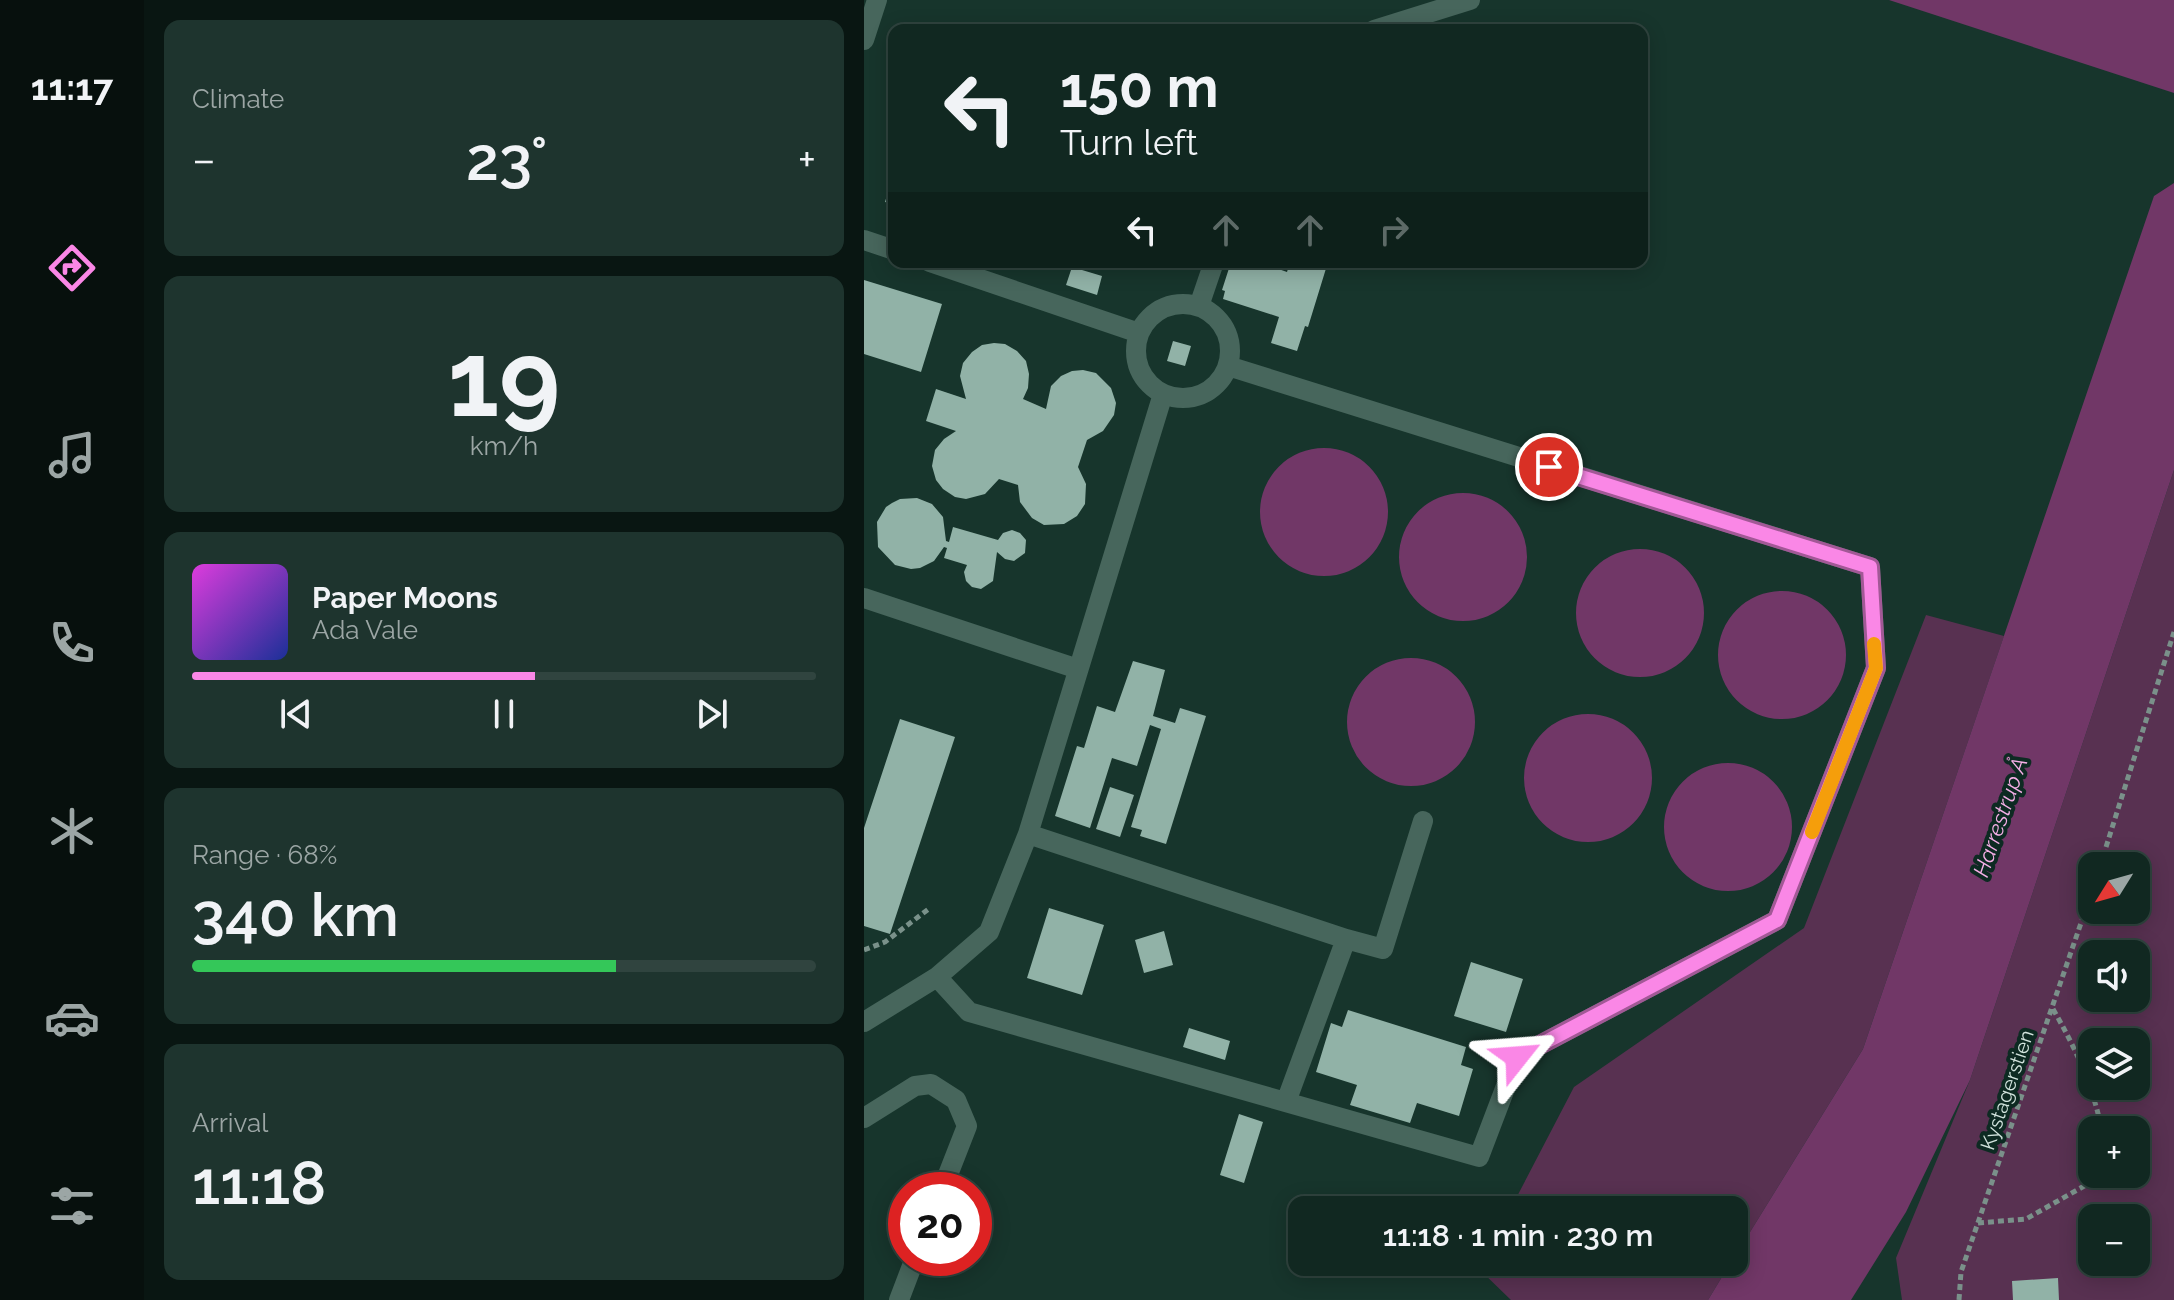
<!DOCTYPE html>
<html lang="en">
<head>
<meta charset="utf-8">
<style>
  :root { --surface:#112821; --page:#1e342e; --text:#f1f3f6; --muted:#9ca6a5; --line:#30443f; --accent:#fa87e6 }
  body { margin:0; font-family:Raleway,sans-serif; background:var(--page); color:var(--text); height:100vh; display:flex; flex-direction:column; font-size:30px; white-space:nowrap }
  * { box-sizing:border-box; margin:0 }
  p { font-size:26px; color:var(--muted) }
  .icon { flex:none; width:44px; height:44px; fill:none; stroke:currentColor; stroke-width:2; stroke-linecap:round; stroke-linejoin:round }
  .map { position:relative; flex:1; overflow:hidden }
  .side { display:flex; flex-direction:column; gap:20px; padding:20px; background:#091612; width:720px }
  .side>* { flex:none }
  .guide { position:absolute; left:24px; top:24px; width:760px; height:244px; border-radius:16px; box-shadow:0 4px 20px #0003,0 0 0 2px var(--line); background:#112821; color:var(--text); overflow:hidden }
  .needle { width:52px; rotate:233deg }
  .buttons { position:absolute; left:1214px; top:852px; display:grid; gap:16px }
  .buttons a { display:grid; place-items:center; width:72px; height:72px; border-radius:16px; background:var(--surface); box-shadow:0 4px 20px #0003,0 0 0 2px var(--line); font-size:40px }
  .speed { position:absolute; left:24px; top:1172px; display:flex; gap:16px; font-size:40px; font-weight:700; text-align:center }
  .speed>* { display:grid; place-content:center; width:104px; height:104px; border-radius:50%; background:var(--surface); box-shadow:0 4px 20px #0003,0 0 0 2px var(--line); line-height:1 }
  .speed .limit { border:12px solid #d22; background:#fff; color:#111 }
  .pin { position:absolute; display:grid; place-items:center; width:68px; height:68px; color:#fff; margin:-34px; border:4px solid #fff; border-radius:50%; box-shadow:0 2px 8px #0007 }
  .me { position:absolute; width:88px; margin:-44px; rotate:62deg; stroke-linejoin:round; filter:drop-shadow(0 0 6px #0008) }
  .turn { display:flex; align-items:center; gap:28px; height:168px; padding:0 40px; font-size:36px }
  .turn .icon { width:104px; height:104px; stroke-width:2.5 }
  .turn b { display:block; font-size:56px; line-height:68px }
  .lanes { display:flex; align-items:center; height:76px; padding:0 40px; background:#0003; justify-content:center; gap:40px; direction:ltr }
  .lanes .off { opacity:.35 }
  .big { font-size:60px; font-weight:600; line-height:1.1 }
  .side .tile { flex:1; display:flex; flex-direction:column; justify-content:center; gap:12px; min-width:0; padding:0 28px; border-radius:16px; background:var(--page) }
  .side .dial { align-items:center; gap:0 }
  .dial b { font-size:104px; line-height:1 }
  .song { display:flex; align-items:center; gap:24px }
  .cover { width:96px; height:96px; border-radius:12px; background:linear-gradient(135deg,hsl(300 70% 55%),hsl(230 70% 35%)) }
  .played { height:8px; border-radius:4px; background:linear-gradient(90deg,var(--accent) 55%,var(--line) 55%) }
  .keys { display:flex; justify-content:space-around; direction:ltr }
  .heat { display:flex; justify-content:space-between; align-items:center; font-size:44px; direction:ltr }
  .charge { height:12px; border-radius:6px; background:linear-gradient(90deg,#34c759 68%,var(--line) 0) }
  .trip { position:absolute; left:424px; top:1196px; width:460px; height:80px; border-radius:16px; background:var(--surface); box-shadow:0 4px 20px #0003,0 0 0 2px var(--line); font-weight:600; line-height:80px; text-align:center }
  main { display:flex; flex:1; min-height:0 }
  .menu { display:flex; flex-direction:column; width:144px; justify-content:space-around; align-items:center; background:#07100d; color:var(--muted) }
  .menu .icon { width:56px; height:56px }
  .menu .on { color:var(--accent) }
  .menu b { font-size:36px; color:var(--text) }
  .map>svg:first-child { display:block }
  .green { fill:#583151; fill-rule:evenodd }
  .water { fill:#713767 }
  .building { fill:#91b2a7 }
  .lines { fill:none; stroke-linecap:round; stroke-linejoin:round }
  .path { stroke:#7a918a; stroke-width:5; stroke-dasharray:6 4; stroke-linecap:butt }
  .minor { stroke:#47665c; stroke-width:20 }
  .route-casing { stroke:#a25896; stroke-width:20 }
  .route { stroke:#fa87e6; stroke-width:14 }
  .slow { stroke:#f59e0b; stroke-width:14 }
  .labels { text-anchor:middle; stroke-width:8; stroke-linejoin:round; paint-order:stroke }
  .street-label { font-size:20px; fill:#d3e4de; stroke:#0d2a22 }
  .water-label { font-size:22px; font-style:italic; fill:#f6afe7; stroke:#0d2a22 }
</style>
</head>
<body>
<main>
<nav class="menu">
<b>11:17</b>
<svg class="icon on" aria-label="directions" viewBox="0 0 24 24"><path d="M12 3l9 9-9 9-9-9zM9 14v-3h6M13 9l2 2-2 2"/></svg>
<svg class="icon" aria-label="music" viewBox="0 0 24 24"><path d="M9 18V5l10-2v13"/><circle cx="6" cy="18" r="3"/><circle cx="16" cy="16" r="3"/></svg>
<svg class="icon" aria-label="phone" viewBox="0 0 24 24"><path d="M5 4h4l2 5-3 2q2 4 5 5l2-3 5 2v4C11 20 4 13 5 4z"/></svg>
<svg class="icon" aria-label="climate" viewBox="0 0 24 24"><path d="M12 3v18M4 7l16 10M4 17L20 7"/></svg>
<svg class="icon" aria-label="car" viewBox="0 0 24 24"><path d="M5 17H2v-5l4-1 3-4h7l3 4 3 1v5h-3M9 17h6M6 11h13"/><circle cx="7" cy="17" r="2"/><circle cx="17" cy="17" r="2"/></svg>
<svg class="icon" aria-label="filters" viewBox="0 0 24 24"><path d="M4 7h16M4 17h16"/><circle cx="9" cy="7" r="2"/><circle cx="15" cy="17" r="2"/></svg>
</nav>
<section class="side">
<div class="tile"><p>Climate</p>
<div class="heat"><a>−</a><b class="big">23°</b><a>+</a></div>
</div>
<div class="tile dial"><b>19</b><p>km/h</p></div>
<div class="tile">
<div class="song"><i class="cover"></i><div><b>Paper Moons</b><p>Ada Vale</p></div></div>
<div class="played"></div>
<div class="keys"><svg class="icon" aria-label="previous" viewBox="0 0 24 24"><path d="M18 5L8 12l10 7zM5 5v14"/></svg><svg class="icon" aria-label="pause" viewBox="0 0 24 24"><path d="M8 5v14M16 5v14"/></svg><svg class="icon" aria-label="next" viewBox="0 0 24 24"><path d="M6 5l10 7-10 7zM19 5v14"/></svg></div>
</div>
<div class="tile"><p>Range · 68%</p><b class="big">340 km</b><div class="charge"></div></div>
<div class="tile"><p>Arrival</p><b class="big">11:18</b></div>
</section>
<div class="map">
<svg width="1310" height="1300" viewBox="0 0 1310 1300">
  <rect width="100%" height="100%" fill="#17352c"/>
  <path class="green" d="M1310,470v830h-272l-6,-42 74,-178zM1228,866h44v44h-44zM1228,954h44v44h-44zM1228,1042h44v44h-44zM1228,1130h44v44h-44zM1228,1218h44v44h-44z
    M1062,615l78,21 -141,413 -129,209v-48h-224l64,-123 230,-159z
    M619,1262h248l-23,38h-197l-32,-31z"/>
  <path class="water" d="M1025,0h285v93z
    M1310,183v287l-204,610 -64,132 -55,88h-143l23,-38h3v-4l129,-209 291,-853z
    M396 512a64 64 0 1 1 128 0a64 64 0 1 1-128 0Z
    M535 557a64 64 0 1 1 128 0a64 64 0 1 1-128 0Z
    M712 613a64 64 0 1 1 128 0a64 64 0 1 1-128 0Z
    M854 655a64 64 0 1 1 128 0a64 64 0 1 1-128 0Z
    M483 722a64 64 0 1 1 128 0a64 64 0 1 1-128 0Z
    M660 778a64 64 0 1 1 128 0a64 64 0 1 1-128 0Z
    M800 827a64 64 0 1 1 128 0a64 64 0 1 1-128 0Z"/>
  <path class="building" d="M29,175h1v29l-9,-2z
    M367,262h28l28,10 3,-10h38l-20,65 -3,-1 -8,25 -26,-8 8,-26 -56,-18 2,-8 -3,-1z
    M208,267l30,9 -5,19 -31,-10z
    M0,280l78,24 -21,68 -57,-18z
    M309,341l18,5 -6,20 -18,-5z
    M130,343l11,1 12,7 9,10 3,13 -1,14 -5,11 23,10 5,-23 10,-10 11,-5 11,-1 13,3 15,15 5,15 -2,12 -11,16 -16,9 -9,27 8,17 -1,20 -8,12 -13,8 -20,1 -12,-7 -12,-16 -2,-17 -19,-6 -14,15 -19,5 -11,-2 -12,-8 -7,-9 -4,-14 3,-16 9,-11 12,-8 -30,-10 10,-32 30,10 -6,-23 3,-13 9,-11 10,-7z
    M53,498l15,6 11,13 3,24 3,1 4,-15 45,13 5,-7 9,-3 8,3 6,7 -1,13 -11,8 -9,-2 -8,-7 -4,29 -12,8 -9,-2 -6,-6 -2,-9 3,-7 -23,-7 3,-10 -3,-1 -10,14 -14,7 -9,1 -16,-4 -17,-18 -1,-25 9,-15 6,-4 8,-4z
    M269,661l32,9 -12,46 22,7 5,-15 26,8 -40,128 -26,-8 2,-6 -11,-3 30,-98 -11,-4 -13,41 -25,-8 -22,70 -35,-12 22,-70 7,2 13,-42 18,6z
    M36,719l55,18 -65,197 -26,-8v-98z
    M246,787l24,8 -14,42 -24,-8z
    M185,908l55,17 -22,70 -55,-17z
    M300,931l9,34 -29,8 -9,-33z
    M607,962l52,17 -17,53 -52,-16z
    M484,1010l118,37 -5,18 12,4 -14,47 -42,-13 -7,20 -60,-18 7,-20 -41,-13 15,-49 11,4z
    M325,1028l41,13 -5,19 -42,-13z
    M375,1114l24,8 -19,61 -24,-8z
    M1194,1278l1,22h-46l-1,-19z"/>
  <g class="lines">
    <path class="path" d="M1236,866l74,-234
      M0,950l21,-8 45,-34
      M1189,1009c23,40 39,75 49,121
      M1114,1223l48,-4 67,-38
      M1095,1300l2,-28 131,-381"/>
    <path class="minor" d="M510,30l96,-30
      M0,40l13,-40
      M0,240l30,10
      M66,262l209,71
      M272 351a47 47 0 1 1 94 0a47 47 0 1 1-94 0Z
      M335,306l15,-44
      M0,598l214,71
      M164,834l318,105 -60,163
      M482,939l37,10 40,-128
      M73,977l32,35 510,145 38,-100 260,-137 99,-252 -6,-101 -642,-201
      M0,1022l73,-45 52,-45 39,-98 135,-440
      M0,1118l51,-32 16,-2 25,16 11,26 -25,64
      M35,1300l16,-42"/>
  </g>
  <g class="lines">
    <g class="route-casing">
      <path id="route" d="M653,1057l260,-137 99,-252 -6,-101 -321,-100"/>
    </g>
    <use href="#route" class="route"/>
    <path class="slow" d="M948,832l64,-164 -2,-24"/>
  </g>
  <g class="labels">
    <g class="street-label">
      <text transform="translate(1143 1090) rotate(-71)" y="7">Kystagerstien</text>
    </g>
    <g class="water-label">
      <text transform="translate(1136 817) rotate(-71)" y="8">Harrestrup Å</text>
    </g>
  </g>
</svg>
<div class="buttons">
<a><svg class="needle" viewBox="-14 -14 28 28"><path d="M0-13l5 13h-10z" fill="#e53935"/><path d="M0 13l5-13h-10z" fill="#9ca6a5"/></svg></a>
<a><svg class="icon" aria-label="sound" viewBox="0 0 24 24"><path d="M4 9h4l5-4v14l-5-4H4zM17 9q2 3 0 6"/></svg></a>
<a><svg class="icon" aria-label="layers" viewBox="0 0 24 24"><path d="M12 4l9 5-9 5-9-5zM3 14l9 5 9-5"/></svg></a>
<a>+</a>
<a>−</a>
</div>
<div class="speed"><div class="limit">20</div></div>
<div class="pin" style="left:685px;top:467px;background:#d93025"><svg class="icon" aria-label="arrive" viewBox="0 0 24 24"><path d="M6 21V4h12l-3 4 3 4H6"/></svg></div>
<svg class="me" style="left:653px;top:1057px" viewBox="-20 -20 40 40"><path d="M0-17L14 15 0 8-14 15z" fill="#fa87e6" stroke="#fff" stroke-width="4"/></svg>
<div class="trip">11:18 · 1 min · 230 m</div>
<div class="guide">
<div class="turn"><svg class="icon" aria-label="left" viewBox="0 0 24 24"><path d="M17 20v-9H6M10 6l-5 5 5 5"/></svg><div><b>150 m</b>Turn left</div></div>
<div class="lanes"><svg class="icon" aria-label="left" viewBox="0 0 24 24"><path d="M17 20v-9H6M10 6l-5 5 5 5"/></svg><svg class="icon off" aria-label="ahead" viewBox="0 0 24 24"><path d="M12 20V5M6 11l6-6 6 6"/></svg><svg class="icon off" aria-label="ahead" viewBox="0 0 24 24"><path d="M12 20V5M6 11l6-6 6 6"/></svg><svg class="icon off" aria-label="right" viewBox="0 0 24 24"><path d="M7 20v-9h11M14 6l5 5-5 5"/></svg></div>
</div>
</div>
</main>
</body>
</html>
